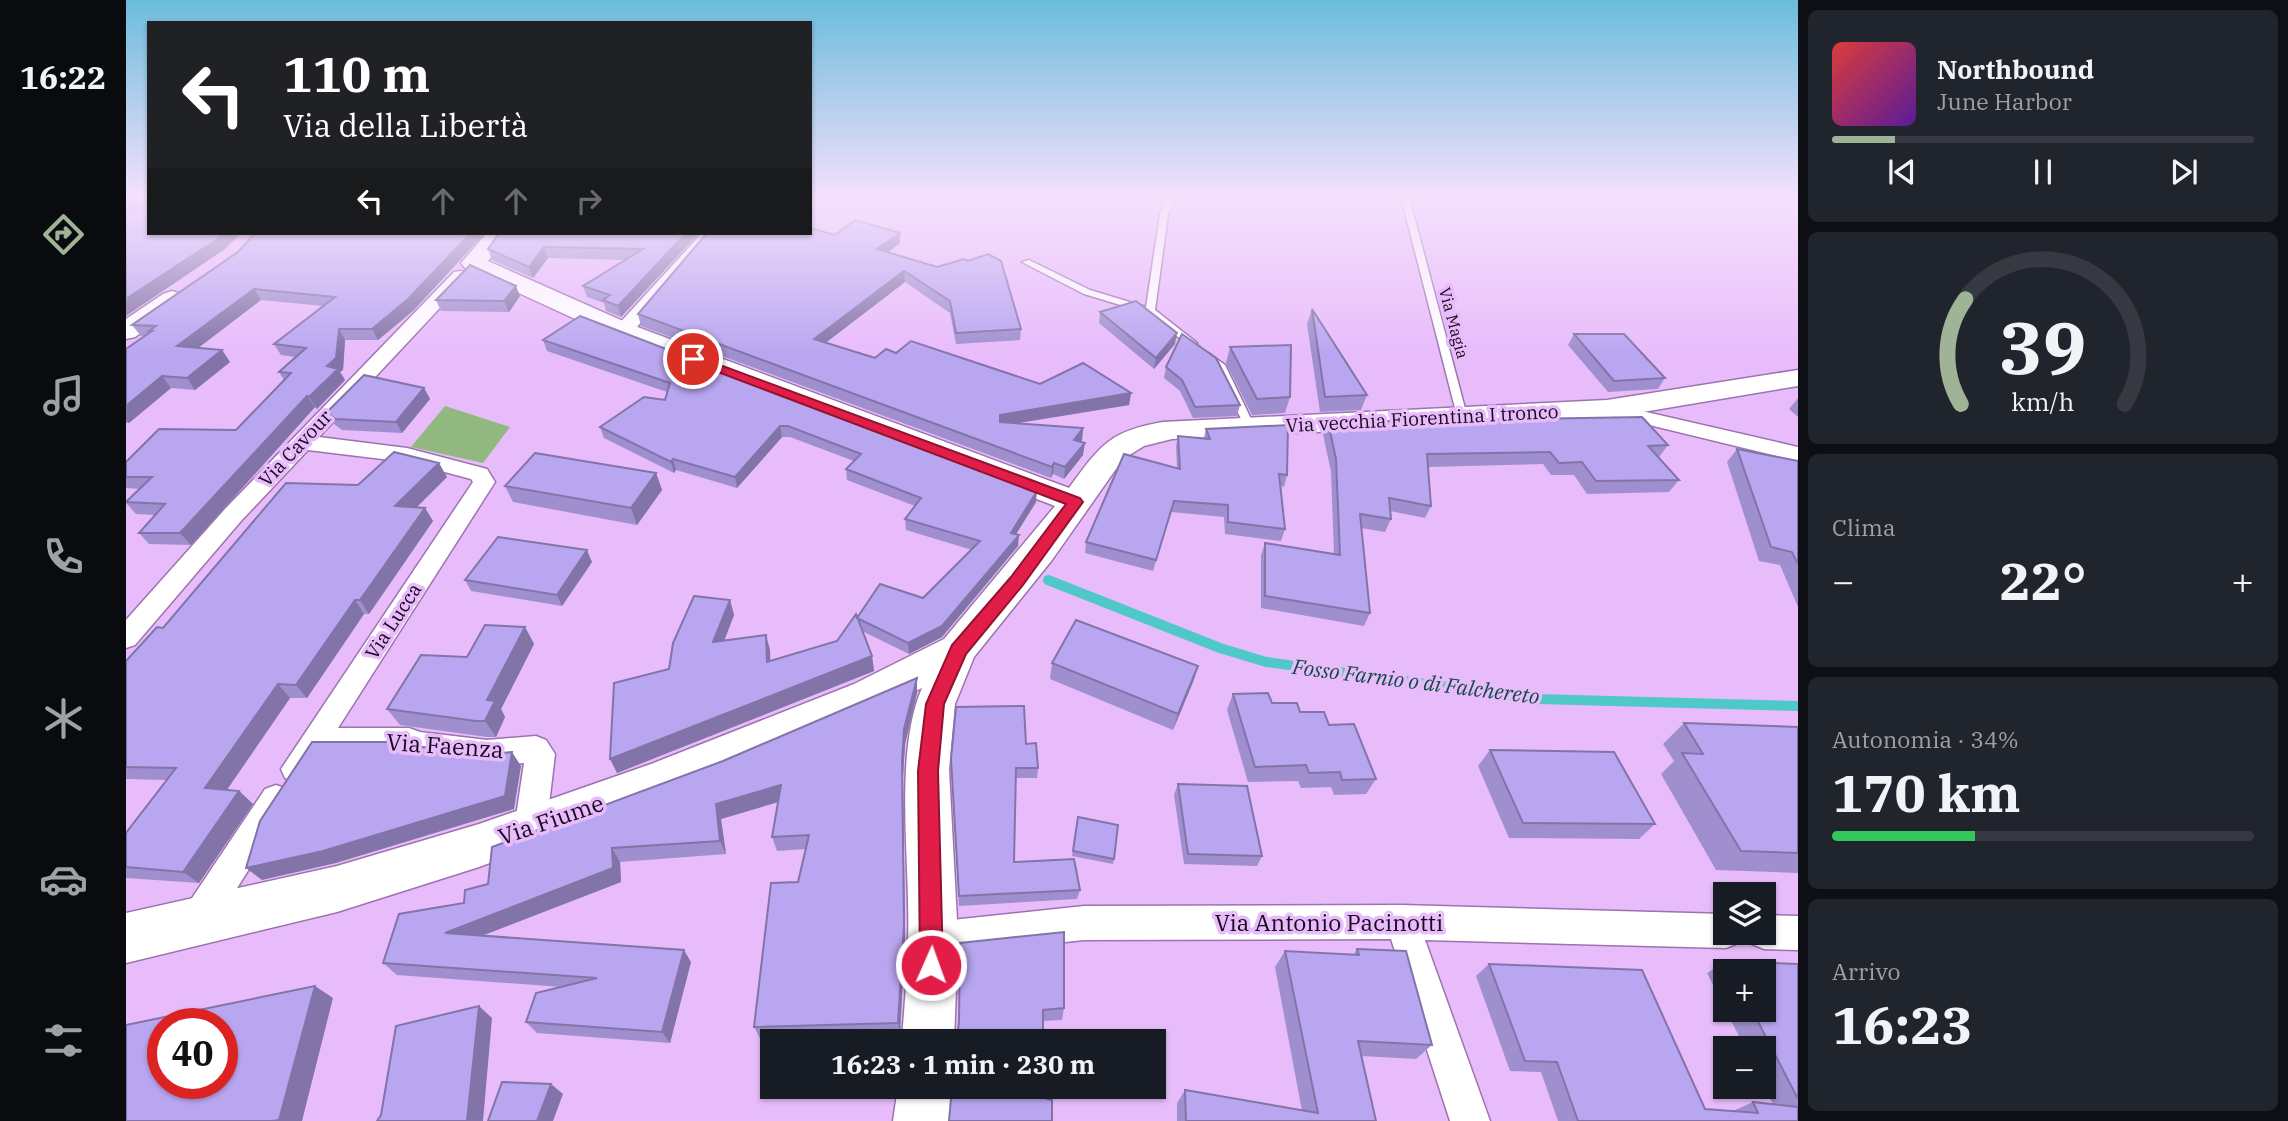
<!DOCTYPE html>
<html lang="it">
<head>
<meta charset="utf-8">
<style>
  :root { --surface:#171b24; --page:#20242c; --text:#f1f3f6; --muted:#9ea1a6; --line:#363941; --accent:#9fb396 }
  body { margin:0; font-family:"IBM Plex Serif",serif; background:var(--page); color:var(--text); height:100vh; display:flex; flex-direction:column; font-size:26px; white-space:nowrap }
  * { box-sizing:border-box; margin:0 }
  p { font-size:23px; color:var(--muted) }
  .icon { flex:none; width:38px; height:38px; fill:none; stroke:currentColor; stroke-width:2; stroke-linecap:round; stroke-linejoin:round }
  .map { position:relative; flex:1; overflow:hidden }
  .details { display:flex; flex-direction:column; gap:10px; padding:10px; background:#0d0f14; width:490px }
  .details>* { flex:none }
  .top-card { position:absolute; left:21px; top:21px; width:665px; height:214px; border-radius:0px; box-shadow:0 2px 5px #0004; background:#202124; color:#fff; overflow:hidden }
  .buttons { position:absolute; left:1587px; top:882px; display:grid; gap:14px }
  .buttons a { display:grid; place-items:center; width:63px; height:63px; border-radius:0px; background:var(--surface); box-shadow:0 2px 5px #0004; font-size:35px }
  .speed { position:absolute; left:21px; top:1008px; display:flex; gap:14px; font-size:35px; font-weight:700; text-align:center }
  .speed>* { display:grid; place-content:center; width:91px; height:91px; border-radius:50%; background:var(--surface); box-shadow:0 2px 5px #0004; line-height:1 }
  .speed .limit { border:10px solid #d22; background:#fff; color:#111 }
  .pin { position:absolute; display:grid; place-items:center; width:60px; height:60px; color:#fff; margin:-30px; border:4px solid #fff; border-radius:50%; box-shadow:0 2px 7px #0007 }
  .me { position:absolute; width:77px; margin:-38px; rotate:2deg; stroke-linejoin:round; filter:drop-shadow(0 0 5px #0008) }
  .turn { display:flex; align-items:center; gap:24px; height:147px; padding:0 21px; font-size:32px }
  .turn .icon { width:91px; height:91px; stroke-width:2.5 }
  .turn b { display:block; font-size:49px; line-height:60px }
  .lanes { display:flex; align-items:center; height:66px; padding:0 21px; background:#0003; justify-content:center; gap:35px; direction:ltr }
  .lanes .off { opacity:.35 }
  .big { font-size:52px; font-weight:700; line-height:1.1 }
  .details .widget { flex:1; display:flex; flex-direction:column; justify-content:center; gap:10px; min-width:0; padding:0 24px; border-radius:10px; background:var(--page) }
  .details .dial { align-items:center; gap:0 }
  .dial svg { height:182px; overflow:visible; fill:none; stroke:var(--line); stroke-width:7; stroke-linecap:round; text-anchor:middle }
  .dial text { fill:var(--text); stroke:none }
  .song { display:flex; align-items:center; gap:21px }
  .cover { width:84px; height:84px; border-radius:10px; background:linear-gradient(135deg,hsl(0 70% 55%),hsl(270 70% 35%)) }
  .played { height:7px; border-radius:4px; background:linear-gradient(90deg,var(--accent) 15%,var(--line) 15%) }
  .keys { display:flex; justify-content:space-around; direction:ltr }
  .heat { display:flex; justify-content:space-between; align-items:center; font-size:38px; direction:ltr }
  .charge { height:10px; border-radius:5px; background:linear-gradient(90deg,#34c759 34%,var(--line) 0) }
  .trip { position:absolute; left:634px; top:1029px; width:406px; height:70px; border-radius:0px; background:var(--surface); box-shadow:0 2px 5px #0004; font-weight:700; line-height:70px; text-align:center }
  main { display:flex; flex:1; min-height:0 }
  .tabs { display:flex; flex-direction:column; width:126px; justify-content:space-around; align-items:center; background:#090b0e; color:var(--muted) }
  .tabs .icon { width:49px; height:49px }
  .tabs .current { color:var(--accent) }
  .tabs b { font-size:32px; color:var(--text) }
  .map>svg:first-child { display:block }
  .green { fill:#91b87f }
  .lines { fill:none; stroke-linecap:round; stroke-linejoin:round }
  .stream { stroke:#4fc8c9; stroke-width:10 }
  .lane-casing { stroke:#9d73ad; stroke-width:3 }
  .street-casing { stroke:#9d73ad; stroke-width:3 }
  .secondary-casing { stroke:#9d73ad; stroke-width:3 }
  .lane { fill:#fff; fill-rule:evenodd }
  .street { fill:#fff; fill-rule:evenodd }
  .secondary { fill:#fff; fill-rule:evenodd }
  .wall { fill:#9f8fce; fill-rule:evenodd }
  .shaded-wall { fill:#8274a8 }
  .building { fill:#b9a6f0; stroke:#8274a8; stroke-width:2; fill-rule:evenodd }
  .route { fill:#e11d48; stroke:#92132f; stroke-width:2 }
  .labels { text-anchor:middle; stroke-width:7; stroke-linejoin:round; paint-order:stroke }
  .far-street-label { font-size:16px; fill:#19091f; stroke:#e8bcfb }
  .street-label { font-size:19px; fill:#19091f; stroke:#e8bcfb }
  .water-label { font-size:21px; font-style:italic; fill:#134949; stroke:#e8bcfb }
  .near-street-label { font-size:23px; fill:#19091f; stroke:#e8bcfb }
</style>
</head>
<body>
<main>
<nav class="tabs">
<b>16:22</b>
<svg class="icon current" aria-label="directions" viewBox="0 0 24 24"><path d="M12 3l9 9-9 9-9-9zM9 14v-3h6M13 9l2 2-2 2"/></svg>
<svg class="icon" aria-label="music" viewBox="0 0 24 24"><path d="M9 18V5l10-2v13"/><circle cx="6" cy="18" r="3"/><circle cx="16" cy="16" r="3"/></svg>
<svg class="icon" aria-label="phone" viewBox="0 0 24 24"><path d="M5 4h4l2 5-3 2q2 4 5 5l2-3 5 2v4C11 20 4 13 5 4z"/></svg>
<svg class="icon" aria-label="climate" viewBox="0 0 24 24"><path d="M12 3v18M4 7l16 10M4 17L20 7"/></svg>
<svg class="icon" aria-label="car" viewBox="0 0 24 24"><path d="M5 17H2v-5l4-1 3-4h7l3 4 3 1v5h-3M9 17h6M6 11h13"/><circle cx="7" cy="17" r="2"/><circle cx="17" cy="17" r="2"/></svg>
<svg class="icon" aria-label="filters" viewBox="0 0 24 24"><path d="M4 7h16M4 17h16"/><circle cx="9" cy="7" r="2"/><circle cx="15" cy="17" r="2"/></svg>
</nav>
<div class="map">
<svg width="1672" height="1121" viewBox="0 0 1672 1121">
  <rect width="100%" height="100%" fill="#e8bcfb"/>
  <path class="green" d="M319,406l65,21 -27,36 -72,-16z"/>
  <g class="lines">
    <path class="stream" d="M922,580l172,68 46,14 270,37 262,7"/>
    <g class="lane-casing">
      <path id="lane" d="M1041,197h8l-7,18 -13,95 42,33v4h-6l-44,-34 -63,-19 -62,-32 7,-2 61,30 56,17 14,-92z
        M1275,197h8l58,219 -1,2 -4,1 -5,-3z
        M1082,353l17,12 30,62 -1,2h-8l-1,-2 -29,-60 -13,-11z"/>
    </g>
    <g class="street-casing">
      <path id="street" d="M576,233h16l-88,102h-14l-2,-4 2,-4z
        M334,271l6,1 3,4 -3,4 -147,157 88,11 80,21 8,13 -157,246h71l11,4 67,8 49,-4 10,4 9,14 -9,76 -5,10 -11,5 -11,-5 -5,-10 10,-67 -37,3 -87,-13h-78c-10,16 -15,33 -37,25l-4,-9 192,-287 -2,-3 -64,-17 -99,-12 -67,71 -106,124 -9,3v-28l99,-111 229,-237z
        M1481,403l191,44v14l-198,-48 -3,-4z
        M150,785l11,4 4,10 -4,10 -77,122 -12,5 -12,-5 -5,-12 5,-12 79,-118z
        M1276,905l324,9v19h16l-4,10 -12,5 -301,-8 65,181h-40l-59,-182 -307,1 -151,16 -12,-5 -5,-12 5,-12 12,-5 151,-16z
        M1638,915l34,1v34l-34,-1 -12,-5 -5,-11h17z"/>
    </g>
    <g class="secondary-casing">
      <path id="secondary" d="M361,233h23l-22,28 144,64 437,163c31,-42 40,-57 94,-66l444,-22 191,-30v16l-191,32 -435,21 -28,7 -21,13 -71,101 -78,97 -19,47 -6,66 9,169 -4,102h-52c2,-34 6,-68 6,-102 3,-73 -15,-185 14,-251l-70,33 -125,52 -248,94 -142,45 -211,51v-50l211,-47 142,-42 172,-60 203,-80 90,-45 111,-133 -441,-169 -149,-69 -4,-5z
        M46,291l9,3 4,5 -4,5 -46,33 -9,2v-20l37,-25z
        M772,1087h54l-3,34h-56z"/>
    </g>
    <use href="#lane" class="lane"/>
    <use href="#street" class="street"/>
    <use href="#secondary" class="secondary"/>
  </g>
  <path class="wall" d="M573,233l-78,84 -15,-6 -2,-8 -17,-6 -4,-11 43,-26 -78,-2 -15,20 -41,-18 -4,-11z
    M774,233v10l-12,9 133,77 -1,11 -64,4 -6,-31 -45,-31 -80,61 50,15 21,-5 144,31 91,9 -2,12 -110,18 64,5 -1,12 -1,2 2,13 -19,24 -11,-5 -2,4 -410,-152 -3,-12 197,-79z
    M112,252l176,58 -36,30h-33l-2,30 -3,2 5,8 -28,29 -2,-2 -124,138 -42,-1 -10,-11 16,-18 -19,-1 -10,-11 14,-14 -14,-1v-11l110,-47 48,-50 -5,-8 16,-15 -14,-2 -7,-11 49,-38 -62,-6 -63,48 24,2 8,12 -35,28 -24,-2 -42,35h-3v-74l19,-13h-4l-9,-11z
    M394,296l-11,16 -68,-1 -5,-11z
    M1186,309l55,86 -6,15 -41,2 -13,-88z
    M974,312l75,32 -21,25 -55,-46z
    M1448,334l91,44 -7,11 -50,3 -40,-47z
    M417,340l493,162 -20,32 2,12 -76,91 -33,17 -47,-23 10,25 2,15 -257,102 52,-104 61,-69 4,15 -10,26 46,9v11l67,-20 20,-24 66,-19 49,-48 -66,-20 -1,-11 10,-13 -68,-26 -1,-11 8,-8 -64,-24h-8l-45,51 -61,-18 -2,3 -70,-35 -4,-11 65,-27 2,-8 -120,-41z
    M1104,347l60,50 -5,16 -33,2 -26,-52z
    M1040,367l74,38 -3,11 -44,2 -13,-27 -16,-13z
    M298,388l6,11 -28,34 -60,-3 -8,-6 -7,-12z
    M1672,398v19l-9,-8z
    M1202,422l340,23 -9,12 20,23 -10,12 -82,2 -13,-19h-23l-8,-11 -115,3 3,39 -6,12 -35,-7 1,8 -6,13 -24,-4 9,85 -6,13 -103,-18v-53l4,-12 69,11 -3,-82 -8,-38z
    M1080,429l81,46 -3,12 -3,-1 4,43 -4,12 -56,-7 -1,-17 -53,-5 -18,59 -68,-18 1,-11 91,-74 -1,-21 2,-11 26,2z
    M1611,449l61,12v146l-18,-42 -21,-4 -32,-99z
    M530,473l6,17 -25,35 -124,-23 -8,-16z
    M321,477l-31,30 9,1 8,13 -64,93h-5l-57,84h-17l-63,92 12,1 14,13 -54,79 -73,-5v-45l41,-53 -41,-1v-118l37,-33 195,-143z
    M466,562l-30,44 -91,-15 -6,-11z
    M399,627l9,17 -33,65 4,8 -9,20h-9l-87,-12 -13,-16 80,-52z
    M926,663l146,3 -5,16 -20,48 -123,-51z
    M791,693l-12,51 -2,33 2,162 -5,95 -140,4 -6,-11 44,-145 8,-33 -29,2 -5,-14 6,-35 -57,17 5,35 -106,8 1,20 -138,53 208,27 -21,81 -133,-10 -11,-11 35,-35 -164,-12 -14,-12 105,-79z
    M1107,694l39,9 28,9 29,13 47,54 -10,15 -32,1 -3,-8 -30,1 -3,-7 -50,1 -21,-72z
    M1558,723l114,4v146l-82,-3 -55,-96 13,-13 -11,-17z
    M900,744l12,24 -1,10h-21l-2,84 66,28 -3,9 -118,7 -7,-136z
    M1364,750l165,74 -16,15 -130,-1 -31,-72z
    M1052,784l84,72 -5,10 -73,-2 -10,-69z
    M952,817l36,42 -1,5 -41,-8z
    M1231,949l75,96 -16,14 -55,-3 15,65h-199v-18l8,-13 117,21 -27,-144 10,-16 68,4z
    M1600,961l72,3v157h-240l-17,-49 -31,-1 -34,-95 13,-12 216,145 28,2 20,-9 20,2 -9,-18v-38h-19l-38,-75zM1600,971h38v39h-38z
    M938,1008l-2,12 -19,1h-84z"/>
  <path class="shaded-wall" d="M4,197h18l1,5 -23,10v-13z
    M98,233h17l-16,16 -99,67v-17z
    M345,233h14l-71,77 -36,30 -6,-11z
    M560,233h13l-78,84 -3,-11z
    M774,233v10l-22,17 -1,-11z
    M418,247l4,11 -15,20 -4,-11z
    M778,271l1,11 -90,69 -1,-12z
    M390,286l4,10 -11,16 -5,-11z
    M128,289l7,11 -76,58 -8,-12z
    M213,329l6,11 -2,30 -3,2 5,8 -28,29 -8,-12 18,-31z
    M1051,333l-2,11 -21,25 2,-11z
    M96,350l8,12 -35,28 -8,-12z
    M36,376l9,12 -42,35 -3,-3v-14z
    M298,388l6,11 -28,34 -6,-11z
    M1005,393l-2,12 -130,21 1,-11z
    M181,396l8,11 -124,138 -11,-12z
    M654,426l2,11 -45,51 -2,-11z
    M957,428l-1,12 -9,12 1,-12z
    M959,443l-2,12 -19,24 1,-12z
    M547,459l3,11 -2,3 -3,-11z
    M313,463l8,14 -43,43 -9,-14z
    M928,463l-1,11 -2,4 1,-11z
    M530,473l6,17 -25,35 -6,-17z
    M911,491l-1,11 -26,42 1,-11z
    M299,508l8,13 -64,93 -9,-14z
    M893,535l-1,11 -76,91 -33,17 -1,-11z
    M461,550l5,12 -30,44 -5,-11z
    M229,600l9,14 -57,84 -11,-13z
    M604,600l4,15 -16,42 -5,-15z
    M399,627l9,17 -33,65 4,8 -9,20 -11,-16 2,-21z
    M640,635l4,15 1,27 -4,-15z
    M746,656l2,15 -257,102 -7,-14z
    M1072,666l-5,16 -20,48 5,-16z
    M791,678v15l-12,51 -2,33 2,162 -5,95 -2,-11 4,-261 2,-33z
    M152,684l12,14 -71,103 -14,-13z
    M386,752l9,14 -7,43 -178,54 -74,17 -16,-12z
    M655,785l4,15 -64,19 5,35 -6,-13 -4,-37z
    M113,791l14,13 -54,79 -16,-11z
    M486,848l8,14 1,20 -163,63 -13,-12z
    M558,950l7,12 -21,81 -8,-11z
    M189,986l18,12 -31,123h-29z
    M353,1006l13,12 -9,103h-16z
    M425,1084l12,10 -10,27h-16z"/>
  <path class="building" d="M18,197h5v36h75l-5,5 -93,61v-85l17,-8z
    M729,220l45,13 -23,16 60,18 27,-8 4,2 20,-7 13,7 20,68 -65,4 -6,-32 -46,-30 -90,68 61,19 11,-9 10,4 15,-12 129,43 43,-21 48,30 -131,22v7l83,6 -9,12 11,3 -20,24 -11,-4 -2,4 -414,-153 69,-81h103v-5l25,7z
    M129,233h216l-63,66 -36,30h-33l-3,29 -9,8 11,3 -29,28 -2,-1 -127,137h-41l26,-29 -39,-2 26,-25h-26v-15l33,-33 77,1 55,-57 -12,-1 27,-24 -32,-4 61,-47 -81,-8 -77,57 45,4 -35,28 -25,-2 -36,30v-57l26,-18h-3l7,-5 -24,-1 106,-73z
    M373,233h187l-68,73 -15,-6 7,-5 -27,-9 60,-37 -99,-2 -15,20 -41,-18z
    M344,265l46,21 -12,15 -68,-1z
    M1010,301l41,32 -21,25 -56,-46z
    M1186,309l55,86 -42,2z
    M454,316l457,175 -26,42 8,2 -77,91 -34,17 -51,-25 23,-34 43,14 57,-57 -75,-22 16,-21 -75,-29 15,-15 -73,-28h-8l-45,51 -62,-18 -2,3 -71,-35 44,-30 21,3 5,-17 -127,-43z
    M1056,334l34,24 24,47 -45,2 -13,-27 -16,-13z
    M1448,334h50l41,44 -51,3z
    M1165,345l-1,52 -33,2 -27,-52z
    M238,375l60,13 -28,34 -61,-3 -8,-7z
    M1516,417l26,28 -20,1 31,34 -83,1 -14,-19 -23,1 -9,-11 -123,2 4,52 -42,-8 2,21 -31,-5 10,99 -105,-17v-53l75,12 -4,-96 -8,-37z
    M1162,425l-1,50 -8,-1 6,55 -57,-7v-17l-54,-4 -18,59 -70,-18 38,-88 56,15 -2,-33 32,3 -4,-10z
    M1611,449l61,12v103l-6,-12 -21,-5z
    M268,452l45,11 -44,43 30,2 -65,92h-5l-59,85 -18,-1 -73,104 34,3 -56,81 -57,-5v-34l50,-65 -50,-1v-106l31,-34 6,1 123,-145 72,2z
    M409,453l121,20 -25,35 -126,-22z
    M372,537l89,13 -30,45 -92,-15z
    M568,596l36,4 -17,42 53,-7 1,27 70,-21 19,-27 16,42 -262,103 4,-76 55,-14 4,-26z
    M950,620l122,46 -20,48 -126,-51z
    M359,625l40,2 -38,73 8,1 -10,20h-9l-89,-12 34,-54 46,2z
    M791,678l-13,51 -2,33 2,164 -6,97 -144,4 17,-144 27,-1 11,-47 -37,2 9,-52 -65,19 4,37 -108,7 1,20 -168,65 239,17 -22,82 -136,-10 10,-29 61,-15 -214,-15 16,-49 65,-11 1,-13 23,-6 4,-37 231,-86z
    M1142,693l4,10h25l3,9h24l5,13 25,-1 22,55 -34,1 -2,-8 -31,1 -3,-8 -51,2 -22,-73z
    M898,706l2,38 10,-1 2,25h-22l-2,94 60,-3 6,31 -121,6 -8,-137 5,-52z
    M1558,723l114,4v126l-57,-2 -59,-98 21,1z
    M186,742h77l88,13 35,-3 -7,44 -182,55 -77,17 14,-47z
    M1364,750l124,2 41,72 -132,-1z
    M1052,784l69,2 15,70 -74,-2z
    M952,817l40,8 -4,34 -41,-8z
    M938,932v76l-21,2v31h-86l2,-20 1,-78z
    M1231,949l49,2 26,94 -74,-4 18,80h-190l-1,-31 133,23 -33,-162 74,4z
    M1600,961l72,3v135l-46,-89h12v-39h-33z
    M1363,964l153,6 63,139 53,4 -5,-11 45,5v14h-220l-21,-59 -32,-1z
    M189,986l-36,134 -6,1h-147v-96zM37,1024h59v59h-59z
    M353,1006l-12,115h-90l4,-6 15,-89z
    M376,1082l49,2 -14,37h-49z
    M826,1087h92v11l8,2v21h-103z"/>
  <linearGradient id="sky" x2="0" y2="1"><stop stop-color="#6bbcdc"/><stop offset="0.56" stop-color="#f5e1fd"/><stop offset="1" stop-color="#f5e1fd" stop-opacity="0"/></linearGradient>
  <rect width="1672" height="354" fill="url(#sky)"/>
  <path class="route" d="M567,355l387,143 3,4 -60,83 -57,69 -22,50 -6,67 5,194 -4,8 -8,3 -8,-3 -3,-8 -2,-194 8,-67 26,-59 59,-68 55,-73 -377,-143v-5z"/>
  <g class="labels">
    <g class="far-street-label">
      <text transform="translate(1328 323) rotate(75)" y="6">Via Magia</text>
    </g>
    <g class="street-label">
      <text transform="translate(1296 418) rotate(-3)" y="7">Via vecchia Fiorentina I tronco</text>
      <text transform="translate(169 448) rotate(-47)" y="7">Via Cavour</text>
      <text transform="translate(267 621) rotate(-57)" y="7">Via Lucca</text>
    </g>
    <g class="water-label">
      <text transform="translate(1290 682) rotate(7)" y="7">Fosso Farnio o di Falchereto</text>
    </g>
    <g class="near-street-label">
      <text transform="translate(319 746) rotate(4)" y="8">Via Faenza</text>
      <text transform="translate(425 820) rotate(-19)" y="8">Via Fiume</text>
      <text x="1203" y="931">Via Antonio Pacinotti</text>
    </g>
  </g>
</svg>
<div class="buttons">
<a><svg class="icon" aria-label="layers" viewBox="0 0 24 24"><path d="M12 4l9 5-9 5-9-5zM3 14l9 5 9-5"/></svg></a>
<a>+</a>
<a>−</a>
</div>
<div class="speed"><div class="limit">40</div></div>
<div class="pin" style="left:567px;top:359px;background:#d93025"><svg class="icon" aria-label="arrive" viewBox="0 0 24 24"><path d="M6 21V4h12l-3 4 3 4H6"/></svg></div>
<svg class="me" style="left:805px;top:965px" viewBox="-20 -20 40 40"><circle r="17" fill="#e11d48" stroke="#fff" stroke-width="3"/><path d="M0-11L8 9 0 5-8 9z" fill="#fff"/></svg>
<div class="trip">16:23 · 1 min · 230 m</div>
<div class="top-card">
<div class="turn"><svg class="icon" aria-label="left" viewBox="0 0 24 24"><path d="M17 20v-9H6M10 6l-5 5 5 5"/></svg><div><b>110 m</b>Via della Libertà</div></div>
<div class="lanes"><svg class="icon" aria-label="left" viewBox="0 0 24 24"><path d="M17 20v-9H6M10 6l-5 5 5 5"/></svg><svg class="icon off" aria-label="ahead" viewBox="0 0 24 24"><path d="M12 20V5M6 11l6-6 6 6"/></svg><svg class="icon off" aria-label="ahead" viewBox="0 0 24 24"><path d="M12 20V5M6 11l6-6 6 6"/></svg><svg class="icon off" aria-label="right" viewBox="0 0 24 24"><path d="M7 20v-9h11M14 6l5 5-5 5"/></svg></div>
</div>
</div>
<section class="details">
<div class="widget">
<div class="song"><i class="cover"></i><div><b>Northbound</b><p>June Harbor</p></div></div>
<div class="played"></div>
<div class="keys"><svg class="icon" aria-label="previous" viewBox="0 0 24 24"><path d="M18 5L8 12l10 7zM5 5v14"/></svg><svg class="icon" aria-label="pause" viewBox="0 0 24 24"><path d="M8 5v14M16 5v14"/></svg><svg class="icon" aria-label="next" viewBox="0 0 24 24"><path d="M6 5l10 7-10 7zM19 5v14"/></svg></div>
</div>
<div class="widget dial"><svg viewBox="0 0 100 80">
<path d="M14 69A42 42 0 1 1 86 69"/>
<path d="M14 69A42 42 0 0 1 16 23" stroke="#9fb396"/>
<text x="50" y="56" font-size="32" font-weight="700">39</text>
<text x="50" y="72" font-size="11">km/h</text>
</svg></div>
<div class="widget"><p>Clima</p>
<div class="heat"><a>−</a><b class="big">22°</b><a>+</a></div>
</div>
<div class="widget"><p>Autonomia · 34%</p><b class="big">170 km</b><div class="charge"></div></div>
<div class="widget"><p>Arrivo</p><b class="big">16:23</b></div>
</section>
</main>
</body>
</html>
